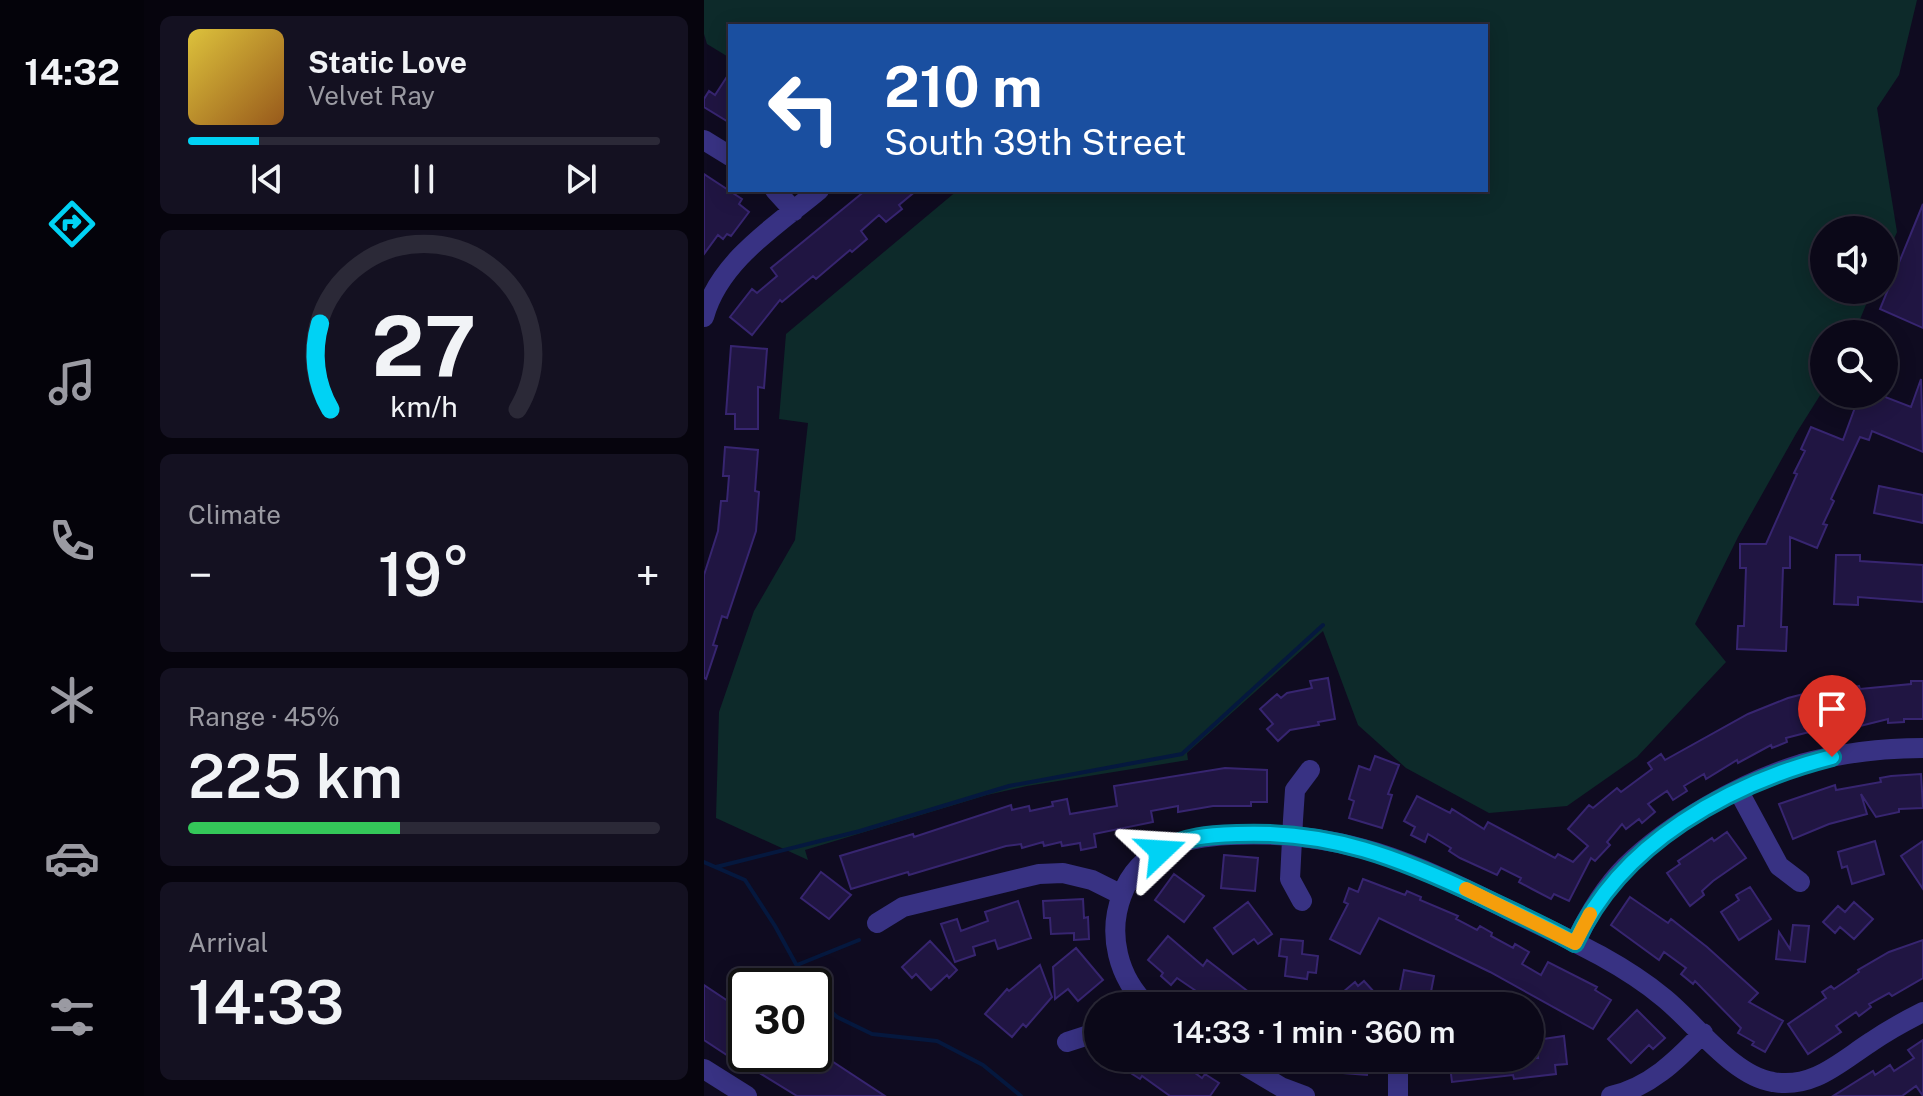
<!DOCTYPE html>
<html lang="en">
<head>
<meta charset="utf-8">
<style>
  :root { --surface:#0b0818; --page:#141121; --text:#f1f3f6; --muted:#9a9aa2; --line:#2b2937; --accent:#00d2f4 }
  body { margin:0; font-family:"Public Sans",sans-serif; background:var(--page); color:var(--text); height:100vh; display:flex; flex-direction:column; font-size:30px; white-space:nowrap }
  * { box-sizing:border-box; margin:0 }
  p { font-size:26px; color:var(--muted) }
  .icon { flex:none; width:44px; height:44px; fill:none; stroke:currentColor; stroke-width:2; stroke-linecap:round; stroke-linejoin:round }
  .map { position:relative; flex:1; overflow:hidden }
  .panel { display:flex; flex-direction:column; gap:16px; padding:16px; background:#06040d; width:560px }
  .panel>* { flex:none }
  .guide { position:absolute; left:24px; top:24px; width:760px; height:168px; border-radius:0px; box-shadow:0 4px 20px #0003,0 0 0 2px var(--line); background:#1a4fa0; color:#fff; overflow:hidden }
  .tools { position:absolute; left:1106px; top:216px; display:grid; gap:16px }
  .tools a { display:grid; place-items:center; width:88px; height:88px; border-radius:50%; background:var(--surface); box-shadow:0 4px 20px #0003,0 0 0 2px var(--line); font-size:40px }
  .speed { position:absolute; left:24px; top:968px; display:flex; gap:16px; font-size:40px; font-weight:700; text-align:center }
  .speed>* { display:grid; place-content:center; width:104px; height:104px; border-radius:50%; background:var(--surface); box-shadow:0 4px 20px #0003,0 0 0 2px var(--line); line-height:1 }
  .speed .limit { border:4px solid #111; border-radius:12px; background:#fff; color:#111 }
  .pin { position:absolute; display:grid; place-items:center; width:68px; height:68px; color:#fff; margin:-82px -34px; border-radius:50% 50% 50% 0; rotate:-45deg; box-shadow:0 0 8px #0007 }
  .pin .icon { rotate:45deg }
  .me { position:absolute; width:88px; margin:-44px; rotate:70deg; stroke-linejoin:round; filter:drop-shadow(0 0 6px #0008) }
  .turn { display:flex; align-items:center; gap:28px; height:168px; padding:0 24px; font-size:36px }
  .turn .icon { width:104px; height:104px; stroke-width:2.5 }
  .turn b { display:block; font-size:56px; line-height:68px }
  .big { font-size:60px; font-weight:600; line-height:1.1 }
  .panel .widget { flex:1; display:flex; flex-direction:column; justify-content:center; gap:12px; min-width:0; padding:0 28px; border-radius:12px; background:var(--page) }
  .panel .dial { align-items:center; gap:0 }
  .dial svg { height:208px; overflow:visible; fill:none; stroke:var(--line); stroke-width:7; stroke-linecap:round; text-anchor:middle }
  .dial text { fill:var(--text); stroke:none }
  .song { display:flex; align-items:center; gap:24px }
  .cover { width:96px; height:96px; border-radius:12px; background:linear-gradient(135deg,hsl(50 70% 55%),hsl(30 70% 35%)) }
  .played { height:8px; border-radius:4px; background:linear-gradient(90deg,var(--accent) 15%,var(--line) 15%) }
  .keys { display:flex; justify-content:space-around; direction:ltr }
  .heat { display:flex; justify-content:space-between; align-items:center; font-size:44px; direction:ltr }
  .charge { height:12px; border-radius:6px; background:linear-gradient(90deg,#34c759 45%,var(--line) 0) }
  .trip { position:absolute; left:380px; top:992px; width:460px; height:80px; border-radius:40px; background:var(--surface); box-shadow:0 4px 20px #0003,0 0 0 2px var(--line); font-weight:600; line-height:80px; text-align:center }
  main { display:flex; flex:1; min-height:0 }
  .dock { display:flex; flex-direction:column; width:144px; justify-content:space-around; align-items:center; background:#04030a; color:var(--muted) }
  .dock .icon { width:56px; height:56px }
  .dock .active { color:var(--accent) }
  .dock b { font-size:36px; color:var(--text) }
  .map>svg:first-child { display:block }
  .green { fill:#0d2a2a }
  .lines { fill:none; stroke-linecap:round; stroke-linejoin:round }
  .stream { stroke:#05183e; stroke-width:4 }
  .building { fill:#201542; stroke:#372570; stroke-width:2 }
  .minor { stroke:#383283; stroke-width:20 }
  .route-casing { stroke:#00889f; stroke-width:20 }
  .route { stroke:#00d2f4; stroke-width:14 }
  .slow { stroke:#f59e0b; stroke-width:14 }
</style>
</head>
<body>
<main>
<nav class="dock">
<b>14:32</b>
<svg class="icon active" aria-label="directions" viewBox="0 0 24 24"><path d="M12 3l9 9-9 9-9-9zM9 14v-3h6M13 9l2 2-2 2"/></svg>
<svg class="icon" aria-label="music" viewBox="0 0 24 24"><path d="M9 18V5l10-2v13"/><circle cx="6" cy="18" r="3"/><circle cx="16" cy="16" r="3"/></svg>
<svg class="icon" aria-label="phone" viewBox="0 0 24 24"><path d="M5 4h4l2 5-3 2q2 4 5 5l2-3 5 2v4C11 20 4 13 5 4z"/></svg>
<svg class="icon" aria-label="climate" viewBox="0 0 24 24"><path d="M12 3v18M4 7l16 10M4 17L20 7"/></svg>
<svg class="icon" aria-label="car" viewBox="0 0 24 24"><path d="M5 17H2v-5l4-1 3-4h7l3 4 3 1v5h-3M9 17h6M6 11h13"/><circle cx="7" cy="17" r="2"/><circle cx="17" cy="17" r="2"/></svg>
<svg class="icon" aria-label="filters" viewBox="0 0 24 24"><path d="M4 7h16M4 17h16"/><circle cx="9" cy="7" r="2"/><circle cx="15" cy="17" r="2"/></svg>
</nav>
<section class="panel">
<div class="widget">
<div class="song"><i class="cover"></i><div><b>Static Love</b><p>Velvet Ray</p></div></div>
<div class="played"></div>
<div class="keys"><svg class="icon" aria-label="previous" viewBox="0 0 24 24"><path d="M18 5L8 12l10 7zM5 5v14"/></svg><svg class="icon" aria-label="pause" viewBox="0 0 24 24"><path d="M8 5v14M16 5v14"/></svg><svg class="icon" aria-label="next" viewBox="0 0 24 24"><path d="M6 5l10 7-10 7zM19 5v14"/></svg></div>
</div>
<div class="widget dial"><svg viewBox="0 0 100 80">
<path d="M14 69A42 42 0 1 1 86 69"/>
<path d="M14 69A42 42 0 0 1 10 36" stroke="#00d2f4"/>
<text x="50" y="56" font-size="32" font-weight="700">27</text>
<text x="50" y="72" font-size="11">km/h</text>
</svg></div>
<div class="widget"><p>Climate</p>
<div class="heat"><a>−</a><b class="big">19°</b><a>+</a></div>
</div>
<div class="widget"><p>Range · 45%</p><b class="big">225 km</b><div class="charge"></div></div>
<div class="widget"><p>Arrival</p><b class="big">14:33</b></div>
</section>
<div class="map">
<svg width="1219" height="1096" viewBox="0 0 1219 1096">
  <rect width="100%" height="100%" fill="#0f0b20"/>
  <path class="green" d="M0,0h1213l-18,75 -22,33 20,124 -13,30v-32h-60v60h48l-18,44h-30v55l-27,43 -59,105 -43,87 31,38 -89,95 -70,49 -78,7 -83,-45 -48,-43 -35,-94 -136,122 1,7 -161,26 -40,9 -182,55 3,10 -92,-42 3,-106 35,-101 41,-71 13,-117 -29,-4 7,-85 172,-144h528v-164h-756v32l-23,-14 -3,-10z"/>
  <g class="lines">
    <path class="stream" d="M0,862l41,18 30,46 33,60
      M12,867l144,-36 149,-45 173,-32 141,-129
      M93,965l62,-25
      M110,996l23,21 35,17 65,7 46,24 38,31"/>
  </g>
  <path class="building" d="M26,72v51l-26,-16v-8l5,-8 6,4z
    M0,174l38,25 -3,5 10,8 -18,24 -4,-2 -4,5 -5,-4 -14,19z
    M162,190h51l-18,15 3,4 -16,13 -7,-7 -18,16 6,8 -15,13 -2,-2 -34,29 -3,-3 -31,26 -2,-2 -28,35 -22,-18 22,-28 5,4 20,-17 -6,-8z
    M1219,204v124l-43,-19z
    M27,346l36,3 -3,39 -6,-1v42h-23v-15h-9z
    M1217,379l2,73 -51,-21 -3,9 -9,-3 -29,62 3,2 -11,23 4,1 -10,23 -27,-11v31h-7l-2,59h6l-1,24 -49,-2 1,-23h6l2,-58h-6v-24h26l31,-70 -3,-1 11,-22 -4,-2 10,-22 32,13 17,-46h26l-1,3 26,10z
    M21,447l33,3 -3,41 4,1 -3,39 -29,87 -5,-2 -9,29 4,1 -11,33 -2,-1v-103l14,-44 3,-30h6l2,-25h-6z
    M1175,486l44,9v28l-49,-10z
    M1132,555h24v6l63,4v37l-65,-5v8l-24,-1z
    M624,678l7,41 -17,3 1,3 -29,5 -12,11 -11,-12 6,-5 -13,-15 17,-15 4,4 6,-5 25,-5 -2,-7z
    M1207,681h12v38h-19v3l-16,1v-4l-36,9 -1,-4 -37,12 -1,-5 -27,7 1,4 -15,6 -1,-3 -33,18 -1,-3 -31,19 -2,-5 -20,12 3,5 -14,9 -6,-9 -19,13 7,8 -13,11 -3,-4 -13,10 -4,-5 -15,18 3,3 -15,16 -4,-3 -22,43 -15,-7 -3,5 -19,-10 -13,-7 2,-4 -20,-10 -4,7 -37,-17 -11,-7 2,-3 -23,-14 -3,8 -14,-7 4,-8 -11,-6 13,-25 33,17 2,-4 32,20 4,-7 67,36 3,-4 15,8 15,-16 -20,-17 21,-24 4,3 24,-20 4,4 31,-23 -4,-6 13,-9 4,6 83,-46 40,-16 31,-8 1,6 39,-10 1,3 51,-5z
    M671,756l24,9 -11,29 4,1 -10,33 -33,-10 5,-17 -5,-2 10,-33 11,4z
    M521,768l42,2v32h-16v4h-38l-35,6v-6l-27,5 2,11 -59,12 2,13 -15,3 -1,-7 -18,3 -1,-4 -17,4 -1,-4 -21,6 -1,-4 -15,2 -97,29 -1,-3 -57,17 -11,-33 73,-22 1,3 97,-32 1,5 17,-4 1,5 23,-5 -1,-4 15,-3 3,15 47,-8 -3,-20z
    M1217,774l2,34 -24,1v3l-23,5 -15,-23 6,20 -38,10 -36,15 -14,-35 56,-19 1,5 45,-8 -1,-4 11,-2z
    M1023,832l19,26 -33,23 -11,10 2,4 -14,11 -23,-33 13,-9 -2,-3 34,-23 2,3z
    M1171,841l9,33 -32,10 -5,-18 -5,2 -4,-16z
    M1219,841v48l-22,-33z
    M520,855l34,3 -3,33 -34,-3z
    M117,872l30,23 -22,24 -28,-21z
    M470,874l30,22 -20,26 -29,-22z
    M659,879l42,16 2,-4 14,6 -1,3 38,16 -2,3 21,11 3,-4 12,7 -1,3 22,12 2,-4 14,8 -7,12 19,11 7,-13 49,25 -2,3 16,10 -18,29 -103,-57 -111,-54 -19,36 -30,-15 18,-35 -4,-2 5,-14 9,4z
    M1046,887l21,32 -32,21 -18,-28 18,-12 -3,-5z
    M926,897l38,26 3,-4 36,28 51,46 -9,9 34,19 -18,31 -13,-7 2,-3 -16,-9 3,-5 -46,-47 -2,3 -12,-10 5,-6 -22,-16 -5,8 -48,-35z
    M379,899l1,19 4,-1 1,22 -15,1v-7l-23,1 -1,-16h-6l-1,-17z
    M314,901l13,37 -33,11 -3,-9 -22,7 2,8 -20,7 -14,-38 16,-5 4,12 27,-10 -3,-9z
    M544,902l24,32 -14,10 -4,-5 -21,15 -19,-26z
    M1150,902l19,17 -19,20 -14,-12 -5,6 -12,-11 15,-16 7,6z
    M1089,925l16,1 -4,36 -29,-3 3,-27 11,17z
    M464,936l35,30 4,-6 60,46h-53l-7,-5 -6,5 -11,-7 6,-8 -19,-13 -6,7 -10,-9 2,-3 -15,-13z
    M577,939l22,2 -1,13 16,2 -2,17 -8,-1 -1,7 -22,-3 2,-19 -8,-1z
    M1219,940v38l-31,18 -3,-3 -20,11 2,3 -12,9 -3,-4 -20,14 5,6 -33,22 -20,-30 38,-26 -4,-6 9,-6 3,3 25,-17 -1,-2 31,-18z
    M226,941l27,29 -8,8 -2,-3 -16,15 -15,-16 -4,4 -10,-11z
    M372,948l27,32 -25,21 -10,-12 -13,10 -2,-32z
    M336,965l12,32 -26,30 -3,-3 -11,13 -27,-23 22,-25 2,2z
    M700,970l30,6 -4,21 -14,-3 -3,12h-16z
    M660,981l11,12 -6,5 3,3 -10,-2 6,7h-23l-8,-9 18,-15 3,4z
    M0,985l42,28v41h75l64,42h-88l-57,-35 -1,2 -35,-23z
    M933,1010l28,28 -12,11 -4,-4 -18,18 -23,-24z
    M860,1036l3,28 -12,1 1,9 -42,5 -1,-4 -61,7 -3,-24h89l-2,-18z
    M1219,1040v56l-7,-10 -14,10h-69l40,-25 2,4 15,-10 4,6 20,-13 -6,-8z
    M403,1058h80l-4,6 19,14 3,-4 14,9 -9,13h-40l-28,-20 -2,3z
    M628,1058l37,2 -2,15 -36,-3z"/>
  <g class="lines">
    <path class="minor" d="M0,140l26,16
      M71,190l19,21
      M0,317c15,-56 73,-92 115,-127
      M1034,790l41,76 21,16
      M418,895c-15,39 -4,83 26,111
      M598,901l-12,-22 3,-59 2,-30 15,-20
      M173,923l26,-16 136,-33 24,-1 29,7 30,15c17,-47 63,-58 108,-60 120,-6 189,31 293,82 48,23 100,47 141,81 31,25 69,78 109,84 40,7 67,-20 98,-40 16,-11 34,-21 52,-30
      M871,943c13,-28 29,-55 51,-77 44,-43 116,-84 175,-102 40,-11 80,-16 122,-16
      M363,1042l31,-10
      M528,1058l49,29 24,9
      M694,1058v38
      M0,1069l43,27
      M907,1096c39,-9 65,-35 92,-63"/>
  </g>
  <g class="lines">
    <g class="route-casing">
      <path id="route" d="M457,851c23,-15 50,-16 76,-17 93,-4 163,24 245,63 31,15 63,29 93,46 45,-100 155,-160 257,-186"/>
    </g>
    <use href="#route" class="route"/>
    <path class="slow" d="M762,889l109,54 15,-29"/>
  </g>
</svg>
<div class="tools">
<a><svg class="icon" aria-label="sound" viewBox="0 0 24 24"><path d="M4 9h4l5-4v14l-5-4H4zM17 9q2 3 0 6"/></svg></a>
<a><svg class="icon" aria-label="search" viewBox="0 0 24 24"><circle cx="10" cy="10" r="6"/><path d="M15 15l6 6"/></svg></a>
</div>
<div class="speed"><div class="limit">30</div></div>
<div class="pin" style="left:1128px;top:757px;background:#d93025"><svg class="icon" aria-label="arrive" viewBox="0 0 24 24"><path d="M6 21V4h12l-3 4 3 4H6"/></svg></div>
<svg class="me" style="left:457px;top:851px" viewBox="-20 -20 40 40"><path d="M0-17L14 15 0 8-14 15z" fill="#00d2f4" stroke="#fff" stroke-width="4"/></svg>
<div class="trip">14:33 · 1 min · 360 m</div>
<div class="guide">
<div class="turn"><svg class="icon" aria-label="left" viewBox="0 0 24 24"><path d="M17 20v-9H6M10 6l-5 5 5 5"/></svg><div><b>210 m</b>South 39th Street</div></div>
</div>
</div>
</main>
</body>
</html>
